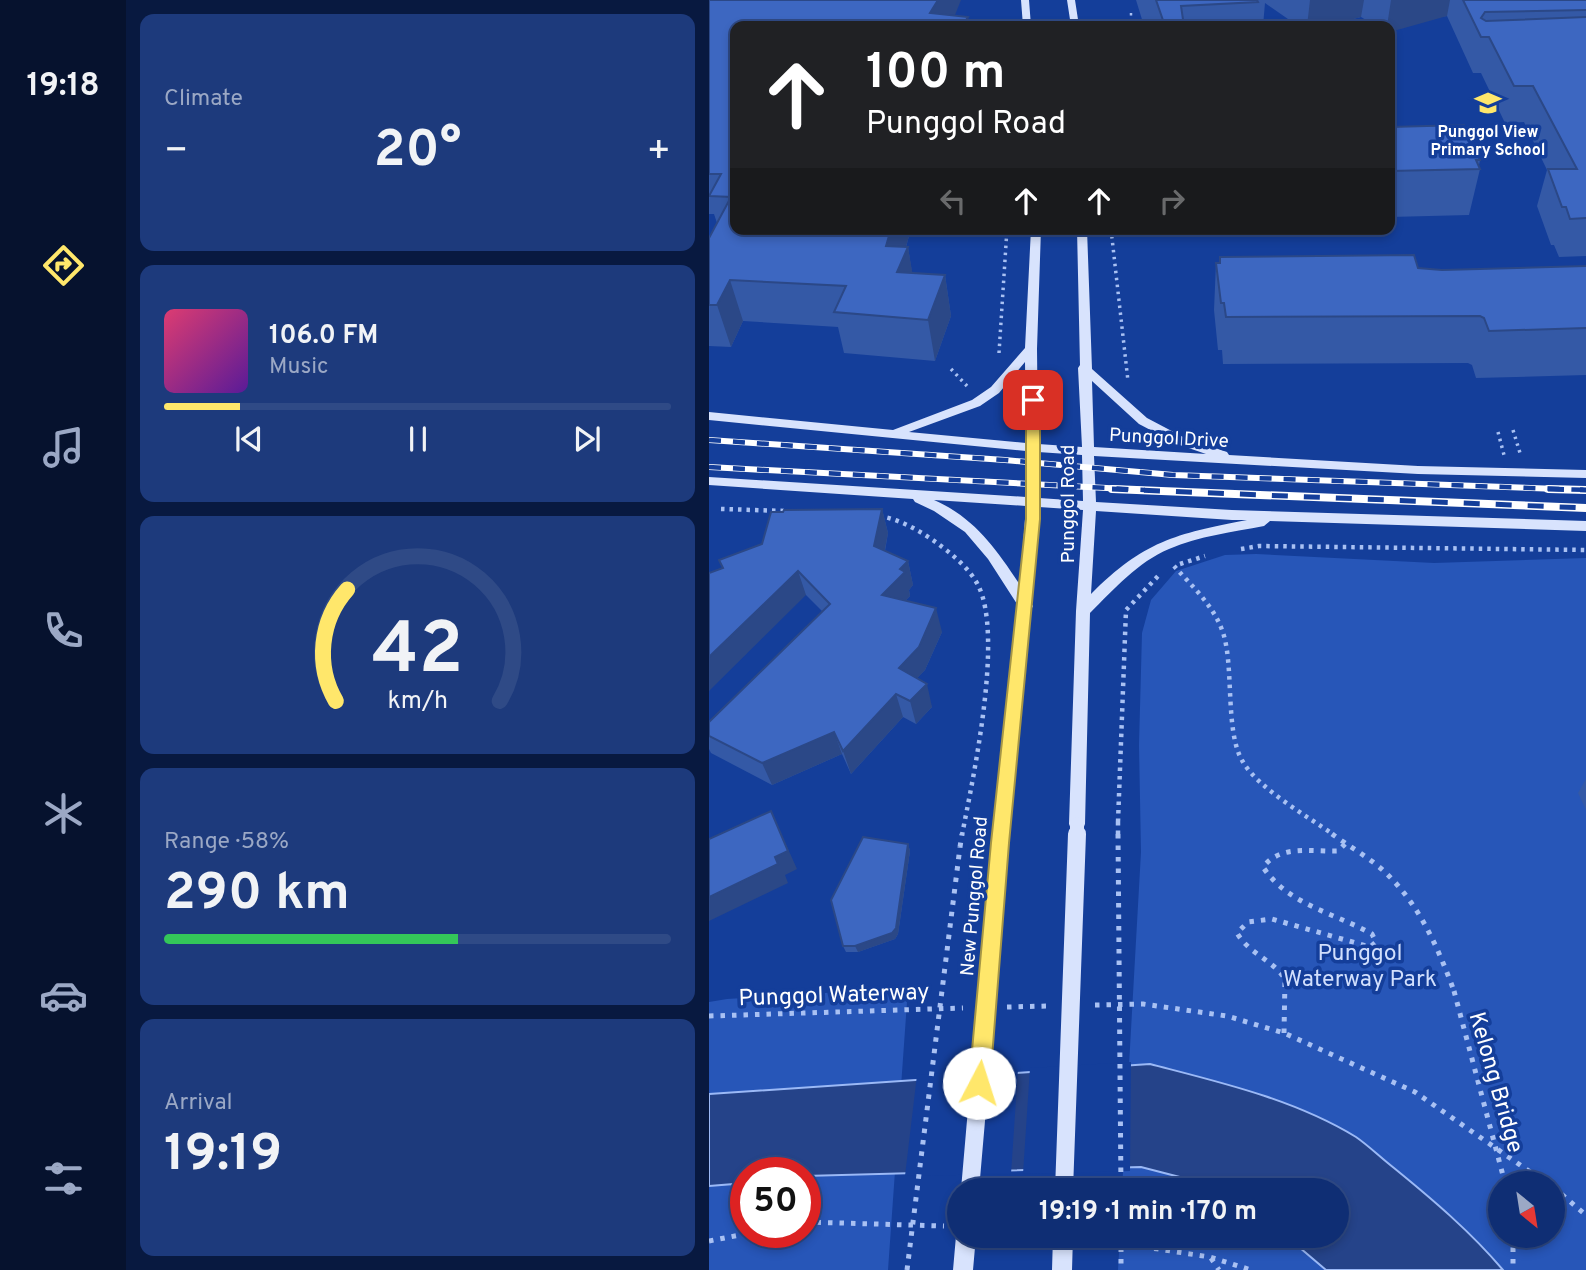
<!DOCTYPE html>
<html lang="en">
<head>
<meta charset="utf-8">
<style>
  :root { --surface:#0f2e74; --page:#1d3a7c; --text:#f1f3f6; --muted:#9ba8c5; --line:#2f4a86; --accent:#ffe76b }
  body { margin:0; font-family:Overpass,sans-serif; background:var(--page); color:var(--text); height:100vh; display:flex; flex-direction:column; font-size:26px; white-space:nowrap }
  * { box-sizing:border-box; margin:0 }
  p { font-size:23px; color:var(--muted) }
  .icon { flex:none; width:38px; height:38px; fill:none; stroke:currentColor; stroke-width:2; stroke-linecap:round; stroke-linejoin:round }
  .map { position:relative; flex:1; overflow:hidden }
  .details { display:flex; flex-direction:column; gap:14px; padding:14px; background:#081940; width:583px }
  .details>* { flex:none }
  .hud { position:absolute; left:21px; top:21px; width:665px; height:214px; border-radius:14px; box-shadow:0 4px 10px #0003,0 0 0 2px var(--line); background:#202124; color:#fff; overflow:hidden }
  .needle { width:46px; rotate:150deg }
  .controls { position:absolute; left:779px; top:1171px; display:grid; gap:14px }
  .controls a { display:grid; place-items:center; width:77px; height:77px; border-radius:50%; background:var(--surface); box-shadow:0 4px 10px #0003,0 0 0 2px var(--line); font-size:35px }
  .speed { position:absolute; left:21px; top:1157px; display:flex; gap:14px; font-size:35px; font-weight:700; text-align:center }
  .speed>* { display:grid; place-content:center; width:91px; height:91px; border-radius:50%; background:var(--surface); box-shadow:0 4px 10px #0003,0 0 0 2px var(--line); line-height:1 }
  .speed .limit { border:10px solid #d22; background:#fff; color:#111 }
  .pin { position:absolute; display:grid; place-items:center; width:60px; height:60px; color:#fff; margin:-30px; border-radius:14px; box-shadow:0 4px 10px #0006 }
  .me { position:absolute; width:77px; margin:-38px; rotate:5deg; stroke-linejoin:round; filter:drop-shadow(0 0 5px #0008) }
  .turn { display:flex; align-items:center; gap:24px; height:147px; padding:0 21px; font-size:32px }
  .turn .icon { width:91px; height:91px; stroke-width:2.5 }
  .turn b { display:block; font-size:49px; line-height:60px }
  .lanes { display:flex; align-items:center; height:66px; padding:0 21px; background:#0003; justify-content:center; gap:35px; direction:ltr }
  .lanes .off { opacity:.35 }
  .big { font-size:52px; font-weight:700; line-height:1.1 }
  .details .tile { flex:1; display:flex; flex-direction:column; justify-content:center; gap:10px; min-width:0; padding:0 24px; border-radius:14px; background:var(--page) }
  .details .dial { align-items:center; gap:0 }
  .dial svg { height:182px; overflow:visible; fill:none; stroke:var(--line); stroke-width:7; stroke-linecap:round; text-anchor:middle }
  .dial text { fill:var(--text); stroke:none }
  .song { display:flex; align-items:center; gap:21px }
  .cover { width:84px; height:84px; border-radius:10px; background:linear-gradient(135deg,hsl(340 70% 55%),hsl(270 70% 35%)) }
  .played { height:7px; border-radius:4px; background:linear-gradient(90deg,var(--accent) 15%,var(--line) 15%) }
  .keys { display:flex; justify-content:space-around; direction:ltr }
  .heat { display:flex; justify-content:space-between; align-items:center; font-size:38px; direction:ltr }
  .charge { height:10px; border-radius:5px; background:linear-gradient(90deg,#34c759 58%,var(--line) 0) }
  .trip { position:absolute; left:238px; top:1178px; width:402px; height:70px; border-radius:35px; background:var(--surface); box-shadow:0 4px 10px #0003,0 0 0 2px var(--line); font-weight:700; line-height:70px; text-align:center }
  main { display:flex; flex:1; min-height:0 }
  .dock { display:flex; flex-direction:column; width:126px; justify-content:space-around; align-items:center; background:#06122e; color:var(--muted) }
  .dock .icon { width:49px; height:49px }
  .dock .selected { color:var(--accent) }
  .dock b { font-size:32px; color:var(--text) }
  .map>svg:first-child { display:block }
  .green { fill:#2756b8; fill-rule:evenodd }
  .water { fill:#254389; stroke:#9bb9f6; stroke-width:2 }
  .pier { fill:#143e9a }
  .lines { fill:none; stroke-linecap:round; stroke-linejoin:round }
  .path-far3 { stroke:#a9c1f3; stroke-width:2.5; stroke-dasharray:2.5 3.5; stroke-linecap:butt }
  .path-far2 { stroke:#a9c1f3; stroke-width:3.5; stroke-dasharray:2.5 4.5; stroke-linecap:butt }
  .path-far1 { stroke:#a9c1f3; stroke-width:4.5; stroke-dasharray:3.5 5; stroke-linecap:butt }
  .path { stroke:#a9c1f3; stroke-width:5; stroke-dasharray:4.5 7; stroke-linecap:butt }
  .secondary { fill:#d8e3fd; fill-rule:evenodd }
  .rail-far1-casing { stroke:#fff; stroke-width:6 }
  .rail-casing { stroke:#fff; stroke-width:8 }
  .rail-far1 { stroke:#143e9a; stroke-width:4.5; stroke-dasharray:12; stroke-linecap:butt }
  .rail { stroke:#143e9a; stroke-width:5; stroke-dasharray:16; stroke-linecap:butt }
  .path-bridge-far1 { stroke:#a9c1f3; stroke-width:4.5; stroke-dasharray:3.5 5; stroke-linecap:butt }
  .path-bridge { stroke:#a9c1f3; stroke-width:5; stroke-dasharray:4.5 7; stroke-linecap:butt }
  .secondary-bridge-far1 { stroke:#d8e3fd; stroke-width:14 }
  .secondary-bridge { stroke:#d8e3fd; stroke-width:18 }
  .wall { fill:#3459a6 }
  .shaded-wall { fill:#2b4887 }
  .building { fill:#3d67c1; stroke:#2b4887; stroke-width:2 }
  .route { fill:#ffe76b; stroke:#a69646; stroke-width:2 }
  .labels { text-anchor:middle; stroke-width:7; stroke-linejoin:round; paint-order:stroke }
  .far-poi-label { font-size:16px; font-weight:bold; fill:#fff; stroke:#143e9a }
  .street-label { font-size:19px; fill:#fff; stroke:#143e9a }
  .near-park-label { font-size:23px; fill:#d1dffd; stroke:#143e9a }
  .near-street-label { font-size:23px; fill:#fff; stroke:#143e9a }
</style>
</head>
<body>
<main>
<nav class="dock">
<b>19:18</b>
<svg class="icon selected" aria-label="directions" viewBox="0 0 24 24"><path d="M12 3l9 9-9 9-9-9zM9 14v-3h6M13 9l2 2-2 2"/></svg>
<svg class="icon" aria-label="music" viewBox="0 0 24 24"><path d="M9 18V5l10-2v13"/><circle cx="6" cy="18" r="3"/><circle cx="16" cy="16" r="3"/></svg>
<svg class="icon" aria-label="phone" viewBox="0 0 24 24"><path d="M5 4h4l2 5-3 2q2 4 5 5l2-3 5 2v4C11 20 4 13 5 4z"/></svg>
<svg class="icon" aria-label="climate" viewBox="0 0 24 24"><path d="M12 3v18M4 7l16 10M4 17L20 7"/></svg>
<svg class="icon" aria-label="car" viewBox="0 0 24 24"><path d="M5 17H2v-5l4-1 3-4h7l3 4 3 1v5h-3M9 17h6M6 11h13"/><circle cx="7" cy="17" r="2"/><circle cx="17" cy="17" r="2"/></svg>
<svg class="icon" aria-label="filters" viewBox="0 0 24 24"><path d="M4 7h16M4 17h16"/><circle cx="9" cy="7" r="2"/><circle cx="15" cy="17" r="2"/></svg>
</nav>
<section class="details">
<div class="tile"><p>Climate</p>
<div class="heat"><a>−</a><b class="big">20°</b><a>+</a></div>
</div>
<div class="tile">
<div class="song"><i class="cover"></i><div><b>106.0 FM</b><p>Music</p></div></div>
<div class="played"></div>
<div class="keys"><svg class="icon" aria-label="previous" viewBox="0 0 24 24"><path d="M18 5L8 12l10 7zM5 5v14"/></svg><svg class="icon" aria-label="pause" viewBox="0 0 24 24"><path d="M8 5v14M16 5v14"/></svg><svg class="icon" aria-label="next" viewBox="0 0 24 24"><path d="M6 5l10 7-10 7zM19 5v14"/></svg></div>
</div>
<div class="tile dial"><svg viewBox="0 0 100 80">
<path d="M14 69A42 42 0 1 1 86 69"/>
<path d="M14 69A42 42 0 0 1 19 20" stroke="#ffe76b"/>
<text x="50" y="56" font-size="32" font-weight="700">42</text>
<text x="50" y="72" font-size="11">km/h</text>
</svg></div>
<div class="tile"><p>Range · 58%</p><b class="big">290 km</b><div class="charge"></div></div>
<div class="tile"><p>Arrival</p><b class="big">19:19</b></div>
</section>
<div class="map">
<svg width="878" height="1270" viewBox="0 0 878 1270">
  <rect width="100%" height="100%" fill="#143e9a"/>
  <path class="green" d="M547,554l178,9 152,-5v712h-468l2,-34h217v-46h-215l19,-338 -2,-107 3,-112 9,-33 25,-29 49,-16zM791,1183h53v53h-53z
    M199,988l-20,282h-179v-268l18,-3zM37,1172h59v60h-59z"/>
  <path class="water" d="M441,1064c69,18 144,35 206,73 13,9 25,21 38,31 38,31 77,64 109,102h-177l-40,-34h51v-46h-123l-15,-8 -58,-15 -336,9v-4h-59v11l-37,3v-92z"/>
  <path class="pier" d="M422,1062l-1,109 -107,3 7,-106z
    M309,1069l-7,105 -106,2 12,-101z"/>
  <g class="lines">
    <path class="path-far3" d="M422,13v13"/>
    <path class="path-far2" d="M402,229l17,152
      M290,353l8,-124
      M242,369l16,17
      M804,430l7,23
      M789,432l6,23"/>
    <path class="path-far1" d="M12,509l66,2
      M170,516c21,3 41,15 58,27 15,11 32,25 41,42 26,51 -5,193 -16,250
      M532,549l18,-3 328,4
      M471,564l25,-8
      M465,566c17,19 39,39 48,64 13,33 2,102 21,132 16,27 64,54 91,73
      M409,822l8,-212 34,-36"/>
    <path class="path" d="M623,834c18,13 40,25 56,41 33,33 50,73 66,116
      M251,847l2,-13
      M386,1005l48,-1 84,12 57,17 131,59 131,91
      M298,1007l40,-1
      M0,1016l254,-8
      M575,1033l1,-54c-13,-20 -36,-25 -48,-46l11,-11 24,-3 98,28 6,-5 -4,-8c-37,-21 -84,-29 -109,-67 18,-23 49,-15 75,-16l7,-7
      M844,1187l34,29
      M96,1222l139,4
      M804,1236v34
      M377,1238l124,19 41,13
      M0,1241l46,-9
      M502,1258l8,12"/>
    <path class="secondary" d="M312,0h8l2,26h-8z
      M358,0h8l4,26h-8z
      M322,229h10l-4,120 1,95 44,3 -4,-79 2,-3 -3,-136h10l5,140 55,49 38,20 42,14 2,3 189,11 169,4v8l-169,-4 -324,-18 2,46 136,8 355,11v10l-317,-10 -6,5c-31,6 -65,10 -95,23 -31,13 -55,40 -79,64l-5,211 -2,5 -6,2 -6,-2 -2,-5 7,-213 7,-101 -44,-3 -8,96 2,3 -2,4 -23,233 -2,5 -6,2 -6,-2 -2,-5 25,-239 -29,-45 -23,-27 -31,-21 -19,-9 -2,-3 -204,-14v-8l317,20v-46l-317,-31v-8l184,18 79,-30 19,-13 34,-39zM316,362l1,81 -117,-11 71,-26 19,-13zM383,381l47,43 38,20 29,10 -112,-7zM329,452l44,3 1,46 -44,-3zM225,500l92,6 -6,79c-23,-35 -46,-68 -86,-85zM387,511l136,9h15c-72,14 -103,21 -156,74z
      M250,1229v7h17l-3,34h-20l3,-34z
      M344,1236h20l-1,34h-20z"/>
    <g class="rail-far1-casing">
      <path id="rail-far1" d="M0,440l296,20 168,15 414,15
        M0,467l436,23"/>
    </g>
    <g class="rail-casing">
      <path id="rail" d="M403,489l475,19
        M839,489l39,1"/>
    </g>
    <use href="#rail-far1" class="rail-far1"/>
    <use href="#rail" class="rail"/>
    <path class="path-bridge-far1" d="M409,822v13"/>
    <path class="path-bridge" d="M409,834l3,356
      M745,991l51,192
      M412,1236v34
      M198,1270l53,-423"/>
    <path class="secondary-bridge-far1" d="M368,835v-11"/>
    <path class="secondary-bridge" d="M261,1190l30,-347
      M355,1190l13,-356"/>
  </g>
  <path class="wall" d="M0,0l259,17 1,9h-234v203h176l-5,18h2l4,26 33,2 6,41 -16,45 -91,-8 -6,-26 -95,-6 -12,26 -22,-1v-108l8,-15 -3,-9h-5z
    M427,0h451v256l-28,1 -5,-12h-3l-14,-39 10,-36 -23,-48 -19,1 -24,-50h-8l-26,-57 -57,10h-14l-15,-9 -35,9h-28l-33,-23 -2,23h-119z
    M681,127l90,33 -1,5 1,4 -11,46 -79,2z
    M511,257l222,13 145,-4v109l-111,3 -4,-13 -4,-2 -245,1 -1,-14h-4l-4,-40 2,-47h3z
    M173,509l6,24 -3,18 23,10 5,24 -4,5 1,6 -5,5 37,31 -17,38 -8,8 15,29 -16,17 -13,-7 -52,57 -9,-20 -70,31 -61,-32 -2,-4v-27l113,-111 -16,-16 -97,-22z
    M878,777v35l-9,-19z
    M199,844l2,7 -12,83 -3,5 -37,13h-12l-3,-6z"/>
  <path class="shaded-wall" d="M229,0h23l-6,15 -25,-2z
    M601,0h54l-3,17 -35,9h-19z
    M682,0h59l-3,16 -57,16v-6h-3z
    M259,17l1,9h-7z
    M182,229h20l-10,35 7,-17 7,41 -21,-1 -8,-41z
    M236,275l6,41 -16,45 -7,-41z
    M21,280l13,41 -12,26 -14,-42z
    M173,509l6,24 -7,37 -7,-24z
    M199,561l5,24 -4,5 1,6 -22,23 -6,-24 18,-26z
    M89,571l8,24 -97,96v-34z
    M227,608l6,24 -17,38 -20,21 -6,-23z
    M218,684l5,23 -16,17 -6,-23z
    M187,694l7,23 -52,57 -8,-23z
    M125,732l8,22 -70,31 -10,-22z
    M62,811l26,58 -12,6 3,8 -79,38v-24l66,-40z
    M199,844l2,7 -12,83 -3,5 -37,13 -3,-6z"/>
  <path class="building" d="M0,0h229l-8,13 38,4 -6,9h-74l1,-2 -85,-4 -3,6h-66v203h156l-5,17 22,1 -11,25 48,3 -17,45 -94,-8 12,-26 -116,-6 -13,25h-8v-67l22,-41 -22,-1 12,-22h-12z
    M447,0h101l1,2 -77,4 3,20h-19z
    M754,0h124v10l-102,2 -4,6 5,3 101,-4v201l-17,1 -4,-12h-4l-14,-38h29l-44,-83h-19l-25,-49h-8z
    M755,125l16,35h-4l4,9 -90,2v-44z
    M705,255l4,13 24,2 145,-4v62l-98,3 -5,-13 -4,-2 -254,1 -2,-14h-3l-5,-40h4v-6z
    M173,509l-8,37 34,15 -8,8 5,3 -23,23 54,13 -17,39 -20,21 28,16 -17,17 -14,-7 -53,57 -9,-19 -72,31 -53,-27v-14l121,-118 -32,-33 -89,86v-84l14,-5 -4,-8 43,-16 9,-32h12l1,-2z
    M62,811l17,40 -13,6 3,7 -69,33v-58z
    M154,837l45,7 -12,84 -4,5 -37,13h-12l-12,-46z"/>
  <path class="route" d="M324,396l7,4v119l-31,324 -19,240 -3,8 -8,3 -7,-3 -3,-8 22,-240 35,-324v-119z"/>
  <defs>
    <g id="school-bare" transform="scale(2.1)"><path d="M0-5L7-2L0 1L-7-2ZM-4 1L0 2.5L4 1V4Q0 6-4 4Z" fill="#ffe76b" stroke="#143e9a" stroke-width="2.5" paint-order="stroke"/></g>
  </defs>
  <g fill-rule="evenodd">
    <use href="#school-bare" x="779" y="103"/>
  </g>
  <g class="labels">
    <g class="far-poi-label">
      <text x="779" y="137">Punggol View<tspan x="779" dy="18">Primary School</tspan></text>
    </g>
    <g class="street-label">
      <text transform="translate(460 437) rotate(3)" y="7">Punggol Drive</text>
      <text transform="translate(358 504) rotate(-90)" y="7">Punggol Road</text>
      <text transform="translate(264 896) rotate(-85)" y="7">New Punggol Road</text>
    </g>
    <g class="near-park-label">
      <text x="651" y="960">Punggol<tspan x="651" dy="26">Waterway Park</tspan></text>
    </g>
    <g class="near-street-label">
      <text transform="translate(125 994) rotate(-2)" y="8">Punggol Waterway</text>
      <text transform="translate(788 1082) rotate(74)" y="8">Kelong Bridge</text>
    </g>
  </g>
</svg>
<div class="controls">
<a><svg class="needle" viewBox="-14 -14 28 28"><path d="M0-13l5 13h-10z" fill="#e53935"/><path d="M0 13l5-13h-10z" fill="#9ba8c5"/></svg></a>
</div>
<div class="speed"><div class="limit">50</div></div>
<div class="pin" style="left:324px;top:400px;background:#d93025"><svg class="icon" aria-label="arrive" viewBox="0 0 24 24"><path d="M6 21V4h12l-3 4 3 4H6"/></svg></div>
<svg class="me" style="left:270px;top:1083px" viewBox="-20 -20 40 40"><circle r="19" fill="#fff"/><path d="M0-13L10 11 0 6-10 11z" fill="#ffe76b"/></svg>
<div class="trip">19:19 · 1 min · 170 m</div>
<div class="hud">
<div class="turn"><svg class="icon" aria-label="ahead" viewBox="0 0 24 24"><path d="M12 20V5M6 11l6-6 6 6"/></svg><div><b>100 m</b>Punggol Road</div></div>
<div class="lanes"><svg class="icon off" aria-label="left" viewBox="0 0 24 24"><path d="M17 20v-9H6M10 6l-5 5 5 5"/></svg><svg class="icon" aria-label="ahead" viewBox="0 0 24 24"><path d="M12 20V5M6 11l6-6 6 6"/></svg><svg class="icon" aria-label="ahead" viewBox="0 0 24 24"><path d="M12 20V5M6 11l6-6 6 6"/></svg><svg class="icon off" aria-label="right" viewBox="0 0 24 24"><path d="M7 20v-9h11M14 6l5 5-5 5"/></svg></div>
</div>
</div>
</main>
</body>
</html>
